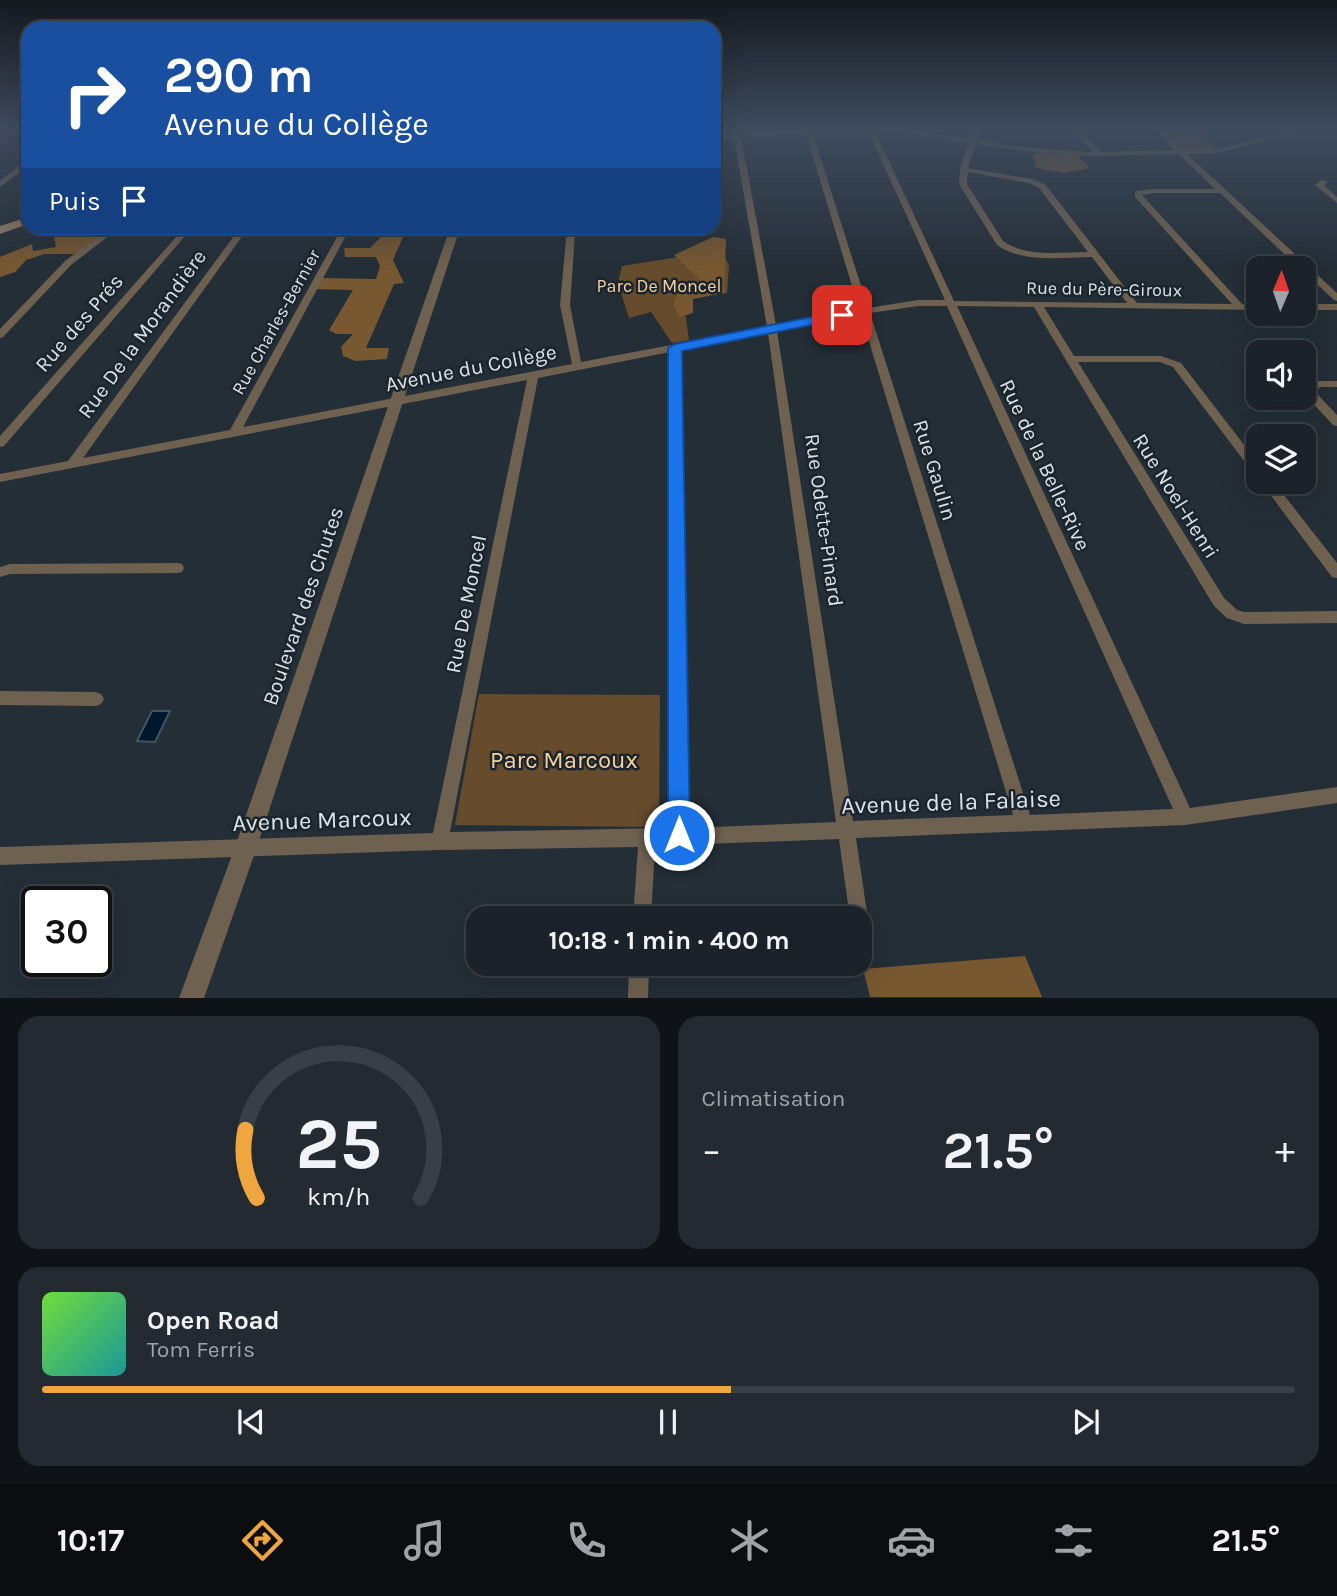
<!DOCTYPE html>
<html lang="fr">
<head>
<meta charset="utf-8">
<style>
  :root { --surface:#1b2229; --page:#242a31; --text:#f1f3f6; --muted:#a0a4a8; --line:#393f46; --accent:#f0a63f }
  body { margin:0; font-family:Karla,sans-serif; background:var(--page); color:var(--text); height:100vh; display:flex; flex-direction:column; font-size:26px; white-space:nowrap }
  * { box-sizing:border-box; margin:0 }
  p { font-size:23px; color:var(--muted) }
  .icon { flex:none; width:38px; height:38px; fill:none; stroke:currentColor; stroke-width:2; stroke-linecap:round; stroke-linejoin:round }
  .map { position:relative; height:998px; overflow:hidden }
  .side { display:flex; flex-direction:column; gap:18px; padding:18px; background:#0f1317; flex:1 }
  .side>* { flex:none }
  .banner { position:absolute; left:21px; top:21px; width:700px; height:214px; border-radius:21px; box-shadow:0 7px 28px #0002,0 0 0 2px var(--line); background:#1a4fa0; color:#fff; overflow:hidden }
  .needle { width:46px; rotate:2deg }
  .buttons { position:absolute; left:1246px; top:256px; display:grid; gap:14px }
  .buttons a { display:grid; place-items:center; width:70px; height:70px; border-radius:14px; background:var(--surface); box-shadow:0 7px 28px #0002,0 0 0 2px var(--line); font-size:35px }
  .speed { position:absolute; left:21px; top:886px; display:flex; gap:14px; font-size:35px; font-weight:700; text-align:center }
  .speed>* { display:grid; place-content:center; width:91px; height:91px; border-radius:50%; background:var(--surface); box-shadow:0 7px 28px #0002,0 0 0 2px var(--line); line-height:1 }
  .speed .limit { border:4px solid #111; border-radius:10px; background:#fff; color:#111 }
  .pin { position:absolute; display:grid; place-items:center; width:60px; height:60px; color:#fff; margin:-30px; border-radius:14px; box-shadow:0 4px 10px #0006 }
  .me { position:absolute; width:77px; margin:-38px; rotate:0deg; stroke-linejoin:round; filter:drop-shadow(0 0 5px #0008) }
  .turn { display:flex; align-items:center; gap:24px; height:147px; padding:0 28px; font-size:32px }
  .turn .icon { width:91px; height:91px; stroke-width:2.5 }
  .turn b { display:block; font-size:49px; line-height:60px }
  .then { display:flex; align-items:center; height:66px; padding:0 28px; background:#0003; gap:14px; font-size:26px }
  .big { font-size:52px; font-weight:700; line-height:1.1 }
  .side .tile { flex:1; display:flex; flex-direction:column; justify-content:center; gap:10px; min-width:0; padding:0 24px; border-radius:21px; background:var(--page) }
  .side .dial { align-items:center; gap:0 }
  .dial svg { height:182px; overflow:visible; fill:none; stroke:var(--line); stroke-width:7; stroke-linecap:round; text-anchor:middle }
  .dial text { fill:var(--text); stroke:none }
  .song { display:flex; align-items:center; gap:21px }
  .cover { width:84px; height:84px; border-radius:10px; background:linear-gradient(135deg,hsl(100 70% 55%),hsl(180 70% 35%)) }
  .played { height:7px; border-radius:4px; background:linear-gradient(90deg,var(--accent) 55%,var(--line) 55%) }
  .keys { display:flex; justify-content:space-around; direction:ltr }
  .heat { display:flex; justify-content:space-between; align-items:center; font-size:38px; direction:ltr }
  .side .tiles { flex:1; display:grid; gap:18px; grid-template-columns:1fr 1fr }
  .tile:last-child { grid-column:span 2 }
  .trip { position:absolute; left:466px; top:906px; width:406px; height:70px; border-radius:21px; background:var(--surface); box-shadow:0 7px 28px #0002,0 0 0 2px var(--line); font-weight:700; line-height:70px; text-align:center }
  .tabs { display:flex; height:112px; justify-content:space-around; align-items:center; background:#0b0e10; color:var(--muted) }
  .tabs .icon { width:49px; height:49px }
  .tabs .on { color:var(--accent) }
  .tabs b { font-size:32px; color:var(--text) }
  .map>svg:first-child { display:block }
  .green { fill:#664c2c }
  .forest { fill:#775831 }
  .water { fill:#00172c; stroke:#425464; stroke-width:2 }
  .lines { fill:none; stroke-linecap:round; stroke-linejoin:round }
  .minor { fill:#6f6150; fill-rule:evenodd }
  .tertiary { fill:#6f6150; fill-rule:evenodd }
  .secondary { fill:#937d63; fill-rule:evenodd }
  .route { fill:#1a73e8; stroke:#114b97; stroke-width:2 }
  .labels { text-anchor:middle; stroke-width:5; stroke-linejoin:round; paint-order:stroke }
  .far-park-label { font-size:18px; fill:#f8cf9e; stroke:#1b252d }
  .far-street-label { font-size:18px; fill:#dce3e8; stroke:#1b252d }
  .street-label { font-size:21px; fill:#dce3e8; stroke:#1b252d }
  .near-park-label { font-size:24px; fill:#f8cf9e; stroke:#1b252d }
  .near-street-label { font-size:24px; fill:#dce3e8; stroke:#1b252d }
</style>
</head>
<body>
<div class="map">
<svg width="1337" height="998" viewBox="0 0 1337 998">
  <rect width="100%" height="100%" fill="#242e37"/>
  <path class="green" d="M1156,129h53l-9,2 18,20 -36,1z
    M718,245l11,20 -2,28 -44,5 6,42 -17,3 -21,-31 -22,6 -11,-35 4,-17 56,-9z
    M479,694l181,1 -1,132 -204,-2z"/>
  <path class="forest" d="M1044,153l33,2 13,13 -26,5 -28,-5 -3,-14z
    M69,228h43l-36,26h-31l-19,6 -11,12 -15,5v-20l32,-13 1,7 23,-4 -2,-11z
    M382,236l21,1 -10,23 11,23 -10,1 -28,64h23l-2,11 -32,2 -12,-5 -2,-9 12,-13h-17l-7,-4 24,-40 -40,-1 8,-11 55,1 4,-13 -4,-9h-31l-1,-9h26z
    M713,237l13,2 -2,54 -31,6v14l-13,4 -7,-12 5,-14 19,-5 3,-6 -26,-25z
    M1025,956l17,41h-172l-7,-28z"/>
  <path class="water" d="M152,711h18l-15,31 -18,-1z"/>
  <g class="lines">
    <path class="minor" d="M733,129h6l1,3 65,-2v-1h100l65,10 4,-10h6l-3,11 45,7 65,5h6l-21,-23h7l22,23 73,-2 -21,-21h7l22,21 36,-1 82,-20h10l-92,24 -31,1 150,139v8l-3,-1 -30,-28v-4h-5l-79,-75h-67l-11,2 100,109h16v6l-214,-3 30,49h87l20,7 77,100v12l-4,-1 -81,-107 -13,-5h-82l146,236 13,12 7,2 93,-1v12l-93,1 -17,-6 -13,-12 -180,-299 -77,-1 233,502 147,-21v16l-152,22 -329,13 16,109 -2,7 -7,2 -4,-1v-36h-9l-11,-80 -184,7 -4,73h-18l5,-72 -198,3 -440,15v-18l433,-14 94,-453 -527,102v-8l68,-13 172,-233h8l-165,230 147,-28 112,-202h8l-107,199 329,-63 -12,-59 7,-77h8v1l95,-1c-18,10 -72,6 -95,6l-5,71 11,57 186,-35 -33,-189 -20,1v-4l19,-1zM900,132l69,11 -9,26 -1,15 38,61c27,19 64,12 95,12l35,46 -173,-2 -78,-168zM869,133l76,167h-27l-50,8 -55,-174zM806,134l53,175 -83,16 -35,-188zM976,144l46,7 65,5 92,-2 36,35h-62l-18,2v6l97,107 -95,-1 -92,-119 -14,-5 -63,-11zM968,172l61,11 10,5 49,64c-28,0 -61,6 -85,-11l-36,-57zM918,306h29l226,503 -143,6 -160,-502zM861,315l152,500 -160,6 -76,-490zM768,333l68,489 -149,6 -7,-478zM670,352v476l-220,4 88,-454z
      M25,160h3v6l-28,21v-6z
      M1321,180l7,2 -4,3 13,12v6l-22,-18z
      M110,228h9l-48,37 -68,72 -3,1v-9l65,-68z
      M184,228h8l-188,218 -4,1v-11z
      M1304,304h33v6h-33z
      M1317,381h20v6h-17l-3,3 1,5 19,20v11l-4,-1 -24,-26 -3,-10z
      M1260,481h13l64,82v15l-5,-1z
      M177,563l5,1 2,4 -2,4 -5,1 -167,1 -10,3v-10l10,-3z
      M0,691l96,1 5,2 3,5 -3,5 -5,2 -96,-1z
      M629,964h20l-1,34h-20z"/>
    <path class="tertiary" d="M450,228h10l-203,619 -53,151h-25l56,-151z"/>
    <path class="secondary" d="M28,217v7l-28,10v-8z"/>
  </g>
  <linearGradient id="sky" x2="0" y2="1"><stop stop-color="#14191e"/><stop offset="0.48" stop-color="#3f4c5e"/><stop offset="1" stop-color="#3f4c5e" stop-opacity="0"/></linearGradient>
  <rect width="1337" height="268" fill="url(#sky)"/>
  <path class="route" d="M842,311l4,1v6l-164,33 8,484 -3,8 -8,4 -8,-4 -3,-8v-487l7,-4z"/>
  <g class="labels">
    <g class="far-park-label">
      <text x="659" y="292">Parc De Moncel</text>
    </g>
    <g class="far-street-label">
      <text transform="translate(1104 289) rotate(1)" y="6">Rue du Père-Giroux</text>
      <text transform="translate(276 322) rotate(-61)" y="6">Rue Charles-Bernier</text>
    </g>
    <g class="street-label">
      <text transform="translate(79 323) rotate(-49)" y="7">Rue des Prés</text>
      <text transform="translate(142 334) rotate(-54)" y="7">Rue De la Morandière</text>
      <text transform="translate(471 368) rotate(-11)" y="7">Avenue du Collège</text>
      <text transform="translate(1045 465) rotate(65)" y="7">Rue de la Belle-Rive</text>
      <text transform="translate(935 470) rotate(73)" y="7">Rue Gaulin</text>
      <text transform="translate(1176 496) rotate(58)" y="7">Rue Noel-Henri</text>
      <text transform="translate(824 520) rotate(82)" y="7">Rue Odette-Pinard</text>
      <text transform="translate(466 604) rotate(-79)" y="7">Rue De Moncel</text>
      <text transform="translate(303 606) rotate(-71)" y="7">Boulevard des Chutes</text>
    </g>
    <g class="near-park-label">
      <text x="564" y="768">Parc Marcoux</text>
    </g>
    <g class="near-street-label">
      <text transform="translate(951 802) rotate(-2)" y="8">Avenue de la Falaise</text>
      <text transform="translate(322 820) rotate(-2)" y="8">Avenue Marcoux</text>
    </g>
  </g>
</svg>
<div class="buttons">
<a><svg class="needle" viewBox="-14 -14 28 28"><path d="M0-13l5 13h-10z" fill="#e53935"/><path d="M0 13l5-13h-10z" fill="#a0a4a8"/></svg></a>
<a><svg class="icon" aria-label="sound" viewBox="0 0 24 24"><path d="M4 9h4l5-4v14l-5-4H4zM17 9q2 3 0 6"/></svg></a>
<a><svg class="icon" aria-label="layers" viewBox="0 0 24 24"><path d="M12 4l9 5-9 5-9-5zM3 14l9 5 9-5"/></svg></a>
</div>
<div class="speed"><div class="limit">30</div></div>
<div class="pin" style="left:842px;top:315px;background:#d93025"><svg class="icon" aria-label="arrive" viewBox="0 0 24 24"><path d="M6 21V4h12l-3 4 3 4H6"/></svg></div>
<svg class="me" style="left:679px;top:835px" viewBox="-20 -20 40 40"><circle r="17" fill="#1a73e8" stroke="#fff" stroke-width="3"/><path d="M0-11L8 9 0 5-8 9z" fill="#fff"/></svg>
<div class="trip">10:18 · 1 min · 400 m</div>
<div class="banner">
<div class="turn"><svg class="icon" aria-label="right" viewBox="0 0 24 24"><path d="M7 20v-9h11M14 6l5 5-5 5"/></svg><div><b>290 m</b>Avenue du Collège</div></div>
<div class="then">Puis<svg class="icon" aria-label="arrive" viewBox="0 0 24 24"><path d="M6 21V4h12l-3 4 3 4H6"/></svg></div>
</div>
</div>
<section class="side">
<div class="tiles">
<div class="tile dial"><svg viewBox="0 0 100 80">
<path d="M14 69A42 42 0 1 1 86 69"/>
<path d="M14 69A42 42 0 0 1 9 39" stroke="#f0a63f"/>
<text x="50" y="56" font-size="32" font-weight="700">25</text>
<text x="50" y="72" font-size="11">km/h</text>
</svg></div>
<div class="tile"><p>Climatisation</p>
<div class="heat"><a>−</a><b class="big">21.5°</b><a>+</a></div>
</div>
<div class="tile">
<div class="song"><i class="cover"></i><div><b>Open Road</b><p>Tom Ferris</p></div></div>
<div class="played"></div>
<div class="keys"><svg class="icon" aria-label="previous" viewBox="0 0 24 24"><path d="M18 5L8 12l10 7zM5 5v14"/></svg><svg class="icon" aria-label="pause" viewBox="0 0 24 24"><path d="M8 5v14M16 5v14"/></svg><svg class="icon" aria-label="next" viewBox="0 0 24 24"><path d="M6 5l10 7-10 7zM19 5v14"/></svg></div>
</div>
</div>
</section>
<nav class="tabs">
<b>10:17</b>
<svg class="icon on" aria-label="directions" viewBox="0 0 24 24"><path d="M12 3l9 9-9 9-9-9zM9 14v-3h6M13 9l2 2-2 2"/></svg>
<svg class="icon" aria-label="music" viewBox="0 0 24 24"><path d="M9 18V5l10-2v13"/><circle cx="6" cy="18" r="3"/><circle cx="16" cy="16" r="3"/></svg>
<svg class="icon" aria-label="phone" viewBox="0 0 24 24"><path d="M5 4h4l2 5-3 2q2 4 5 5l2-3 5 2v4C11 20 4 13 5 4z"/></svg>
<svg class="icon" aria-label="climate" viewBox="0 0 24 24"><path d="M12 3v18M4 7l16 10M4 17L20 7"/></svg>
<svg class="icon" aria-label="car" viewBox="0 0 24 24"><path d="M5 17H2v-5l4-1 3-4h7l3 4 3 1v5h-3M9 17h6M6 11h13"/><circle cx="7" cy="17" r="2"/><circle cx="17" cy="17" r="2"/></svg>
<svg class="icon" aria-label="filters" viewBox="0 0 24 24"><path d="M4 7h16M4 17h16"/><circle cx="9" cy="7" r="2"/><circle cx="15" cy="17" r="2"/></svg>
<b>21.5°</b>
</nav>
</body>
</html>
